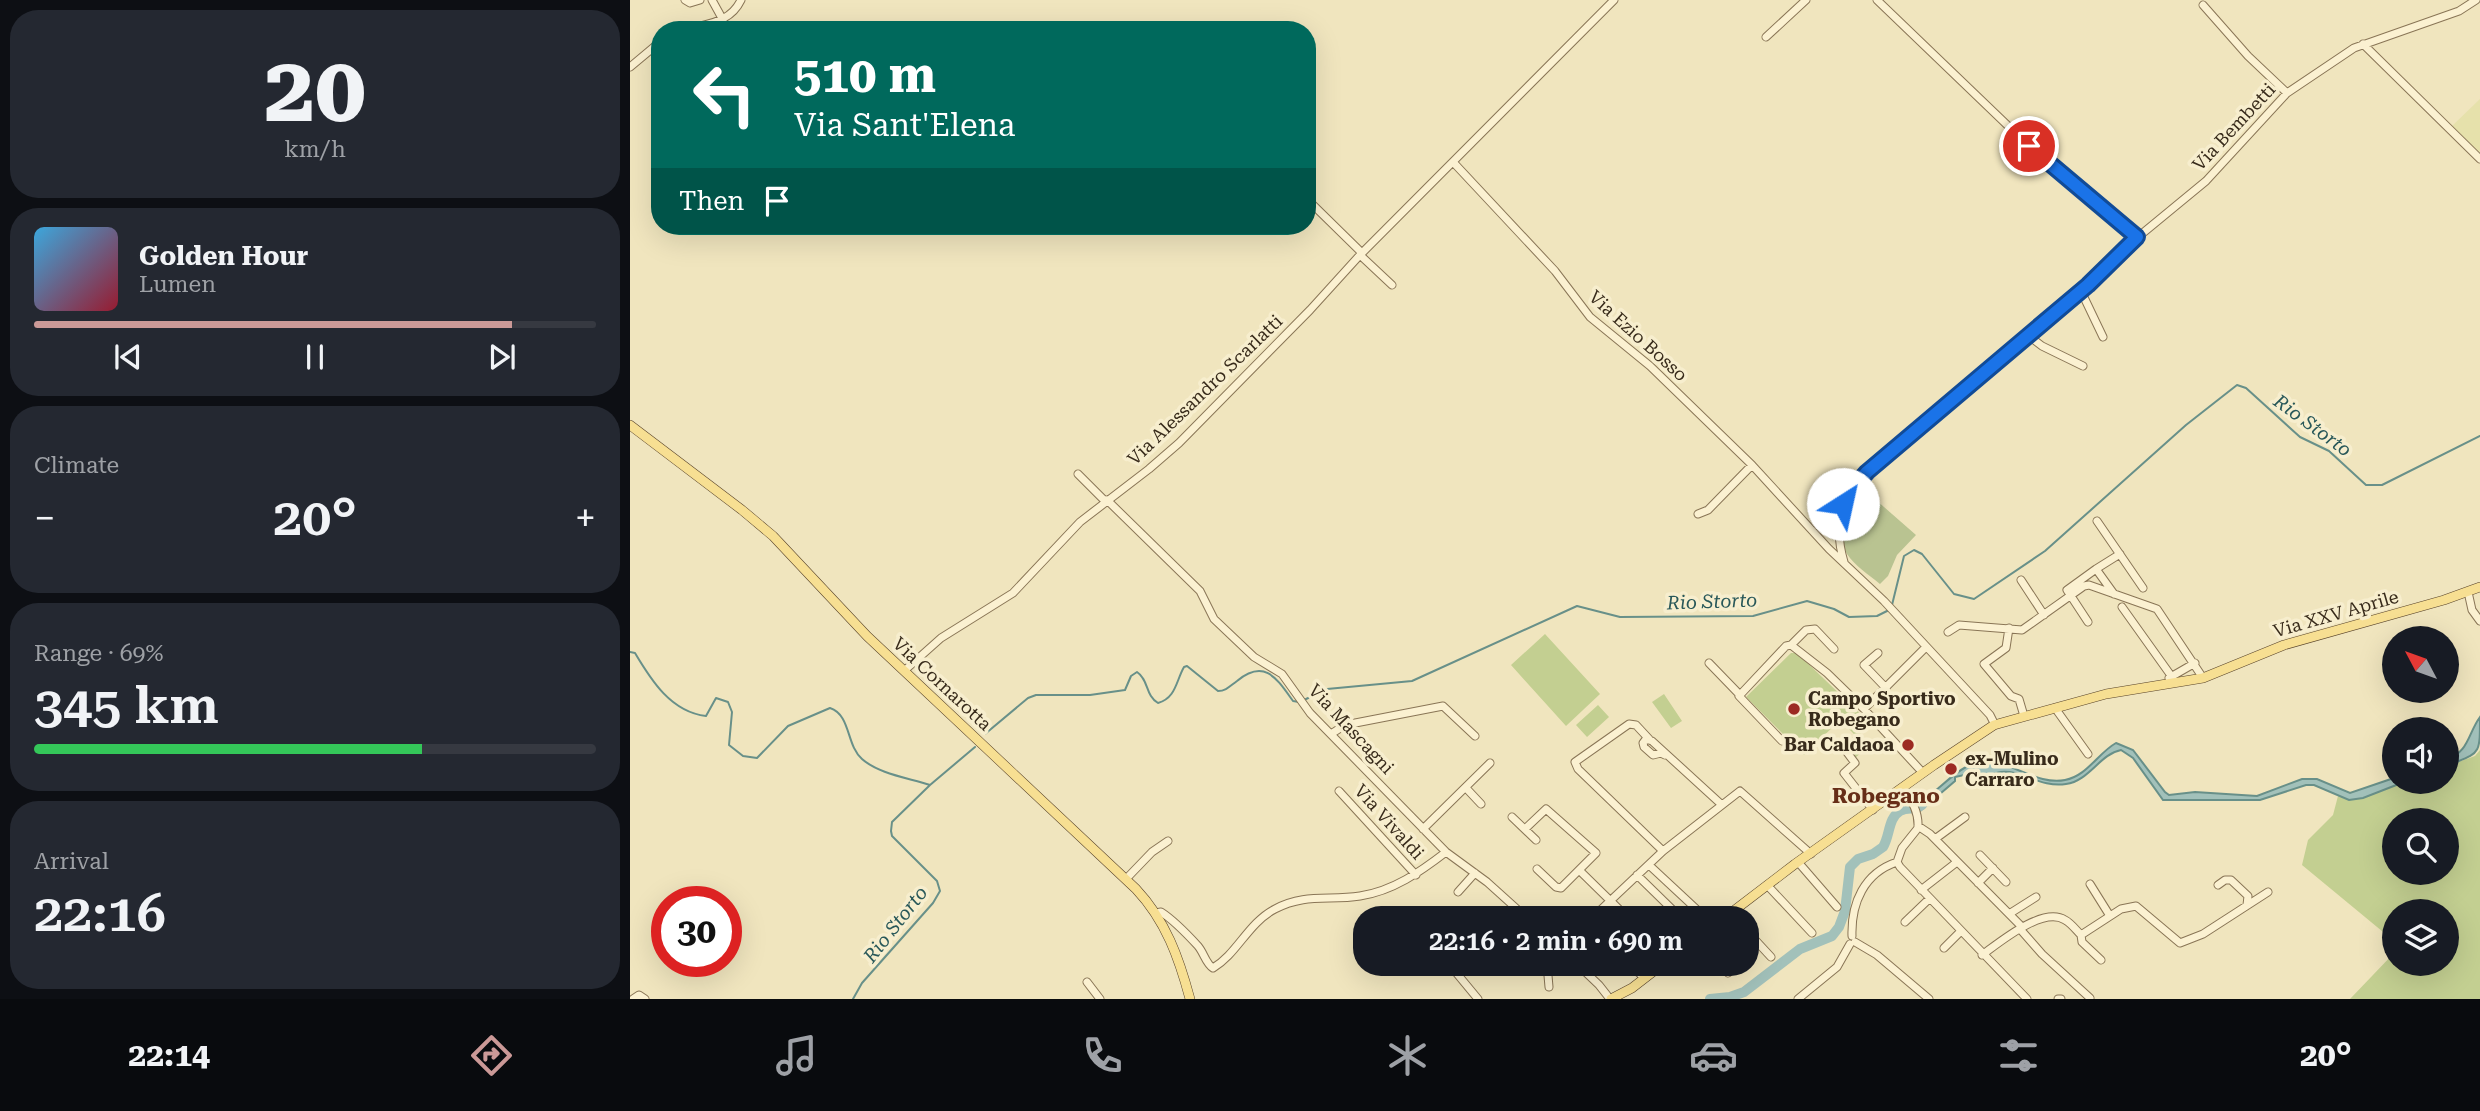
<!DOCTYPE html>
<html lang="en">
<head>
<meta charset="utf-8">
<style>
  :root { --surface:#171b24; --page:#242831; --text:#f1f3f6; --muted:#9ea1a6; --line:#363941; --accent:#cb9997 }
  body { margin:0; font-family:"Roboto Serif",serif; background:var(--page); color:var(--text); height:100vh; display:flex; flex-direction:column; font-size:26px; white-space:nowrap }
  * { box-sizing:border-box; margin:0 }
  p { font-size:23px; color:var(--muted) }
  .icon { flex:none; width:38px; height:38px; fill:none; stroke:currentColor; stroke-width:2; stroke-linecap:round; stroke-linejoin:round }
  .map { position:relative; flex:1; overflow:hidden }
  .panel { display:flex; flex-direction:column; gap:10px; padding:10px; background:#0d0f14; width:630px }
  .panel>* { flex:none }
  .top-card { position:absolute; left:21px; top:21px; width:665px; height:214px; border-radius:28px; box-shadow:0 7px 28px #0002; background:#00695c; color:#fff; overflow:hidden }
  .needle { width:46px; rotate:311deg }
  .tools { position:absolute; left:1752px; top:626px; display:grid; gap:14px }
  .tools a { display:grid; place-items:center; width:77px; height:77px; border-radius:50%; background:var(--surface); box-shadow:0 7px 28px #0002; font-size:35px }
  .speed { position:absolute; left:21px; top:886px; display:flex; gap:14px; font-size:35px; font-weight:700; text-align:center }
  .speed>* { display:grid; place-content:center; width:91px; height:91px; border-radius:50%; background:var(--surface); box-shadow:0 7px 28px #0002; line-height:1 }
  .speed .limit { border:10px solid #d22; background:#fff; color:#111 }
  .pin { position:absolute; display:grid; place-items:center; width:60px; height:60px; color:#fff; margin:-30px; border:4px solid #fff; border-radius:50%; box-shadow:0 2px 7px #0007 }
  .me { position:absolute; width:77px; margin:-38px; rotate:35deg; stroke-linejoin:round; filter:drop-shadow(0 0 5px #0008) }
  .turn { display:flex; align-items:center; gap:24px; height:147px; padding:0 28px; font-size:32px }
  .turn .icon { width:91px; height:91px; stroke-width:2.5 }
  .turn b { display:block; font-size:49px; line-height:60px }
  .then { display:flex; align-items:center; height:66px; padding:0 28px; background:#0003; gap:14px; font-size:26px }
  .big { font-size:52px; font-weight:600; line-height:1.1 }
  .panel .tile { flex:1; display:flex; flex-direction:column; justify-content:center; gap:10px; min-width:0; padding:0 24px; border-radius:28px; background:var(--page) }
  .panel .dial { align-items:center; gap:0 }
  .dial b { font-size:91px; line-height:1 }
  .song { display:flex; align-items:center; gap:21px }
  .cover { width:84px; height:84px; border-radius:10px; background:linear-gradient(135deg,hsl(200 70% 55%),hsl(350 70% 35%)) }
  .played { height:7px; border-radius:4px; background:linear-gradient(90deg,var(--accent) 85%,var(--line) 85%) }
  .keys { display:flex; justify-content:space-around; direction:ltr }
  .heat { display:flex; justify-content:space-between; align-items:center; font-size:38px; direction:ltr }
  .charge { height:10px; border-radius:5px; background:linear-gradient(90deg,#34c759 69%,var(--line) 0) }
  .trip { position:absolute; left:723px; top:906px; width:406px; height:70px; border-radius:28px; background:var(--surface); box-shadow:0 7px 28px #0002; font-weight:600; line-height:70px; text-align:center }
  .dock { display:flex; height:112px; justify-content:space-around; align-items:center; background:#090b0e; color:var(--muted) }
  .dock .icon { width:49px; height:49px }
  .dock .on { color:var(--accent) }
  .dock b { font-size:32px; color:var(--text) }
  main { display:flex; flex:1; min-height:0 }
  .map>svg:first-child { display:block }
  .farmland { fill:#e6e1ab }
  .green { fill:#c3cf91; fill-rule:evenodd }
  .cemetery { fill:#b9c391 }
  .water { fill:#a2c1ba; stroke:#689089; stroke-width:2 }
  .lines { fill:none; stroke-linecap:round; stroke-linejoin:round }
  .stream { stroke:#689089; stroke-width:2 }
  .river { stroke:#a2c1ba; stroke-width:10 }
  .minor-casing { stroke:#897556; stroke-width:9 }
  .major-casing { stroke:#57422a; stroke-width:10 }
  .minor { stroke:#fbf1d1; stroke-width:7 }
  .major { stroke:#f7df92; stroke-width:9 }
  .route-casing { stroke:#114b97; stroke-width:18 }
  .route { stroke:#1a73e8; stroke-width:12 }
  .poi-dot { fill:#9c2a22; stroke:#f7eece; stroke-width:2.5 }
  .labels { text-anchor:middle; stroke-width:7; stroke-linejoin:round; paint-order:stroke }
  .street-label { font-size:18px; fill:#382b1b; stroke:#f7eece }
  .poi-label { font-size:18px; font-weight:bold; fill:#382b1b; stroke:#f7eece; text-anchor:start }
  .water-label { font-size:19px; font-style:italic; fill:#295859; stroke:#f7eece }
  .quarter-label { font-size:21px; font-weight:bold; fill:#672e18; stroke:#f7eece }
</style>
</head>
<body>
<main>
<section class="panel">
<div class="tile dial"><b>20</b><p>km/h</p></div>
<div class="tile">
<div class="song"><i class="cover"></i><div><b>Golden Hour</b><p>Lumen</p></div></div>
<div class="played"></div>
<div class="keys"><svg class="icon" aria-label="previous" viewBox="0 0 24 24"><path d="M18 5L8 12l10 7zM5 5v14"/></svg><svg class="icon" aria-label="pause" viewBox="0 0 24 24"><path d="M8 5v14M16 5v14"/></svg><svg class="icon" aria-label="next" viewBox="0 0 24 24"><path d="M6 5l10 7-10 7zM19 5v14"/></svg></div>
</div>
<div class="tile"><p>Climate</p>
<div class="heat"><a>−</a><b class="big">20°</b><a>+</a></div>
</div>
<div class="tile"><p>Range · 69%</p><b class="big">345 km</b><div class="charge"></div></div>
<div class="tile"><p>Arrival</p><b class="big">22:16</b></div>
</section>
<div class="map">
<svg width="1850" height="999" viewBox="0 0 1850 999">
  <rect width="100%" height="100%" fill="#f0e5be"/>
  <path class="farmland" d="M1850,99v53l-2,1 -27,-26z"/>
  <path class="green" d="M915,634l55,60 -34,32 -55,-61z
    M1161,653h6l74,71 -17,16 9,11 -8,7 -11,-13 11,-10 -15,-15 -36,35 -58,-58z
    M1034,694l18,27 -11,7 -19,-26z
    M968,705l11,12 -22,20 -11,-12z
    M1850,750v249h-130l44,-46v11h52v-52h-52v29l-92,-76 6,-25 25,-25 5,-19c24,7 41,-7 64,-13 13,-3 31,-1 44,-1l1,-16 28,-10zM1764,821h52v52h-52z"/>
  <path class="cemetery" d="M1230,486l56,49 -19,20 -9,21 -8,8c-11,-9 -26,-19 -33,-30 -13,-21 -1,-51 13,-68z"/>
  <path class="water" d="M1850,717c0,40 0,35 -33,49v-7c22,-7 21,-26 33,-42z
    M1486,743l17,7 32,42 4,3 26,-3 62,4 45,-17h15l33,14 44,-15v4h10l-41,16 -14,2 -35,-15h-8l-46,15h-97l-30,-42 -12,-8c-21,4 -32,31 -55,34 -26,4 -43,-14 -65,-12 -8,1 -18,7 -26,9l-11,-6 -9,2v4l-35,30 -4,-6c19,-11 33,-29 50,-38 34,-19 65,20 99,13 22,-4 33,-27 51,-37z"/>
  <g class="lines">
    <path class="stream" d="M1262,605l12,-49 10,-6 8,4 32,40 20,5 71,-48 141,-126 51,-40 9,3 54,49 29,14 37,34h16l98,-49
      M0,652l5,1c16,27 36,59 71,63l10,-18 12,4 4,10 -3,33 14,11 14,2 31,-32 42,-18c21,7 16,37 32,51 17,15 47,19 68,26
      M674,700l23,-11 85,-8 165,-75 43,11 133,-1 54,-15 27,8 15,8 28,-1 12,-6
      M355,734l43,-36 8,-3h54l35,-5 6,-14 6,-4c12,8 8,23 21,31 18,-5 18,-22 26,-36l3,-1 31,25c8,0 12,-5 19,-10 28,-23 40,-2 56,20l6,1
      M223,999l9,-16 71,-80 7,-12 -3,-10 -45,-45 -1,-5 1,-9 38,-37 45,-38"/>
    <path class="river" d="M1080,999l20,-2 14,-5 56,-43 32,-13 7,-9 6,-16 5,-44 8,-8 15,-5 10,-7c7,-11 5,-29 17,-36 8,-5 14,0 22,-6"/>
    <g class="minor-casing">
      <path id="minor" d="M55,0l5,3 10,-3
        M82,0l11,20
        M1247,0l152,146 109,91
        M1573,5l45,51 39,37
        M56,30c22,-7 44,-7 55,-30
        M1136,37l40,-37
        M1733,44l117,115
        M0,67l30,-25
        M823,162l102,109 35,46 60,49 102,99 77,84 55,52 106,114 5,10
        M679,201l53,52
        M730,255l32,30
        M1451,291l22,46
        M1399,336l13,10 41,20
        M448,474l27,27
        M477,500l93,91 14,28 40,38 28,17 28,39 136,139 41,30 41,37
        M1068,514l10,-4 44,-45
        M1467,521l46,67
        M1214,562c-9,-30 -6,-56 14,-81l230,-196 50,-48 68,-56 81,-88 67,-45 105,-37 17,-11
        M1466,569l24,-15
        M1391,580l23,35
        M1838,592l4,18 8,11
        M1492,607l50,70
        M1458,622l-21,-32 29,-21 18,25
        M1379,628l-3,20 -22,16 27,32 8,3 5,17
        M1318,632l11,-7 63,5 62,-44 5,-1 68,24 46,69
        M1161,645l15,-15 9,-1 19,20
        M1248,653l-14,12 22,23
        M1079,663l30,31
        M274,671l37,-33 72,-45 67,-71 69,-53 30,-26 131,-133 50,-55 254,-255
        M1539,678l26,-15
        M1425,708l33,46
        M1234,709l62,-62
        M701,734l14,-9 98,-19 32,30
        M1019,739l-13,-14 -7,-1 -54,38 3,7 85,82
        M1152,741l-43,-45 47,-50 5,-1 36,28 37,36 59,64
        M1213,747l12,16 -11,10 29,37
        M1035,755l-4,-2 -8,2 -9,-8 -1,-4 3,-4 6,2 70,64
        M836,788l15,16
        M709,791l77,84
        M882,817l24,23
        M1288,826l12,8 92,93
        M793,829l67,-66
        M895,829l21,-20 50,44 -17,17 50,49
        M1305,839l30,-22
        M1350,855l26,27
        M1168,862l39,45
        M1267,862l3,5 127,132
        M1267,862l5,-14 16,-20c1,-16 -6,-27 -15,-40
        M1019,865l58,54
        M907,869l19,18 5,1 18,-18
        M1007,875l45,44
        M496,879l26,-27 16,-11
        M1348,883l15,-15
        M1460,884l20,32
        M1137,885l45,48
        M1588,885l7,-5h6l17,16 -1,9
        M1291,890l36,-28
        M828,892l17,-19
        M526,913l5,-1c14,9 26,22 37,34 6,7 8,18 15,22 24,-14 35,-45 62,-59 30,-16 54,-8 85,-13 33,-5 60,-24 86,-44
        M1379,914l27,-17
        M780,915l4,4
        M961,919l72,-68 77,-60 71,63
        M1275,922l24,-23
        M1390,929l22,25 48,44
        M1116,930l25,27
        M1451,935l1,7 19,18
        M1222,936c-1,-33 12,-63 45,-74
        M1225,942l22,13 52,44
        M1314,948l17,-17
        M1352,955c18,-13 61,-49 83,-35 6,3 11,10 16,15l40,-26 15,-3 44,37 23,-9 65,-42
        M819,964l29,35
        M917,964l2,23
        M947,964l22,21 11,14
        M998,964l17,14
        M1092,964l6,9
        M457,982l13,17
        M3,999l6,-4 6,4
        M1168,999l39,-32 13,-23
        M1428,999h3"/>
    </g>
    <g class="major-casing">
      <path id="major" d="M0,425l112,85 31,26 94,100 269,253c30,32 43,69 54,110
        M1093,919l72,-55 139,-99 60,-40 112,-31 97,-16 81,-33 160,-45 36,-13
        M981,999l21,-11 31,-24"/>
    </g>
    <use href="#minor" class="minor"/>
    <use href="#major" class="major"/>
  </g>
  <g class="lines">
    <g class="route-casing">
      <path id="route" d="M1213,504l5,-10 19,-22 221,-187 49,-48 -108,-91"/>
    </g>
    <use href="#route" class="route"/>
  </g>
  <g class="poi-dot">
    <circle cx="1164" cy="709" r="7"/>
    <circle cx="1278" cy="745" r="7"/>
    <circle cx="1321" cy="769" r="7"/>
  </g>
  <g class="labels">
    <g class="street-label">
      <text transform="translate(1604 127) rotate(-47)" y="6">Via Bembetti</text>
      <text transform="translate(1008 336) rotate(42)" y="6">Via Ezio Bosso</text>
      <text transform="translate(575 390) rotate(-44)" y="6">Via Alessandro Scarlatti</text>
      <text transform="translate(1706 614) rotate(-16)" y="6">Via XXV Aprile</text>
      <text transform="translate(312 684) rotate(43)" y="6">Via Cornarotta</text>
      <text transform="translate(721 729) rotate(47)" y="6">Via Mascagni</text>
      <text transform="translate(759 822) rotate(48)" y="6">Via Vivaldi</text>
    </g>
    <g class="poi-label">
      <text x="1178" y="705">Campo Sportivo<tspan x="1178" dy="21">Robegano</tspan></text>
      <text x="1264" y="751" text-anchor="end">Bar Caldaoa</text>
      <text x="1335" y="765">ex-Mulino<tspan x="1335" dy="21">Carraro</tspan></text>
    </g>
    <g class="water-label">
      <text transform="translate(1683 425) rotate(36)" y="7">Rio Storto</text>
      <text transform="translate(1082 601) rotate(-2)" y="7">Rio Storto</text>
      <text transform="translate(265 924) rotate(-52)" y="7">Rio Storto</text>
    </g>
    <g class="quarter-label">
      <text x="1256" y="803">Robegano</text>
    </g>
  </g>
</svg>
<div class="tools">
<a><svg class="needle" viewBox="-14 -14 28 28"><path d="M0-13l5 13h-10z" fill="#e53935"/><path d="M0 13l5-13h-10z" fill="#9ea1a6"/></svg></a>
<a><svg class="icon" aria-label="sound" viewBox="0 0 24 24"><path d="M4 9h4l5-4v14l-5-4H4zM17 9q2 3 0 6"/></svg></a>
<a><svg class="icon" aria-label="search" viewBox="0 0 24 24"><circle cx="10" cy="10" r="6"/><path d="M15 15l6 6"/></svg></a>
<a><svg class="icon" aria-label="layers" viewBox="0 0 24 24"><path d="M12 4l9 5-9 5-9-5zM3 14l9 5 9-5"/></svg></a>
</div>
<div class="speed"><div class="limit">30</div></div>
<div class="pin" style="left:1399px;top:146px;background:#d93025"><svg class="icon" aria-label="arrive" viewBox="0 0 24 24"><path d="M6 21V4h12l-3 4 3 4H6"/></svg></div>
<svg class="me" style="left:1213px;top:504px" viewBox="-20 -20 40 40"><circle r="19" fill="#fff"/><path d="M0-13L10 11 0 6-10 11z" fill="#1a73e8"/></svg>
<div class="trip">22:16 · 2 min · 690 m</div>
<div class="top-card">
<div class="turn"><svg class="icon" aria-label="left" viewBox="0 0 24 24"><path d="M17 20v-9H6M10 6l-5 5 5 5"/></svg><div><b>510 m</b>Via Sant'Elena</div></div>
<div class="then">Then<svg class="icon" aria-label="arrive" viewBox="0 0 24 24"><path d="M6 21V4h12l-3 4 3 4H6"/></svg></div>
</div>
</div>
</main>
<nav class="dock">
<b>22:14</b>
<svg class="icon on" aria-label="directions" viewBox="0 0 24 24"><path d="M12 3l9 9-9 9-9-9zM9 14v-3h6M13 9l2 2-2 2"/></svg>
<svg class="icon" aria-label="music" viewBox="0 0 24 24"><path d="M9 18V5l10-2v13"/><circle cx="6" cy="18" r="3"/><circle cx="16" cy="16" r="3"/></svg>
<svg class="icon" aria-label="phone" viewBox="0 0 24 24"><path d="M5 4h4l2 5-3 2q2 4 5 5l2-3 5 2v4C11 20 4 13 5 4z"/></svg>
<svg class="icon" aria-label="climate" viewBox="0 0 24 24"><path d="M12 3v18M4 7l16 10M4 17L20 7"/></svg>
<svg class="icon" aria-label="car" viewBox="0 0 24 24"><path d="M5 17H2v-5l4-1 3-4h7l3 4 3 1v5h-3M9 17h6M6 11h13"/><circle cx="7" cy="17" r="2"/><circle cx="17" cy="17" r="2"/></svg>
<svg class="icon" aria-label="filters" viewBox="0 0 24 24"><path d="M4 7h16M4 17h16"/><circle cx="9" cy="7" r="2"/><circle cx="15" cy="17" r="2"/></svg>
<b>20°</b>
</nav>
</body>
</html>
